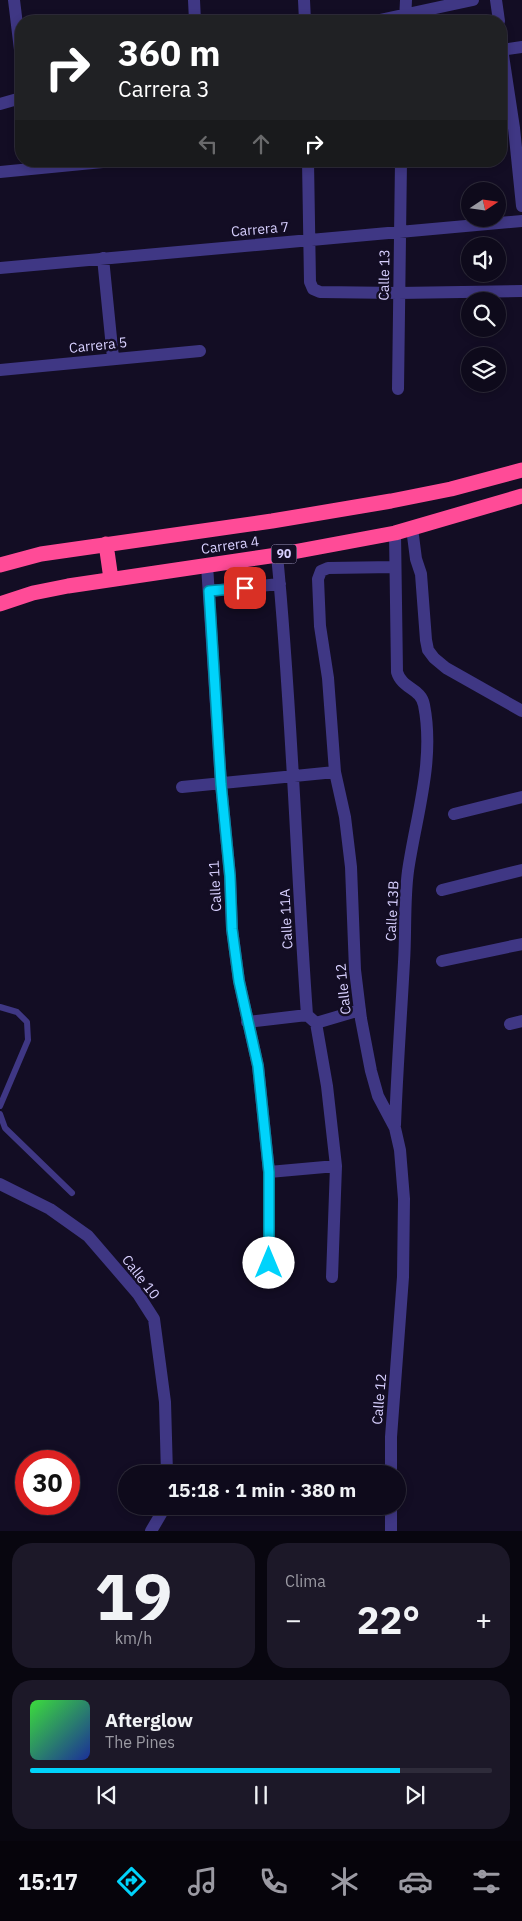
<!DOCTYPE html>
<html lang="es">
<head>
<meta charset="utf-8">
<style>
  :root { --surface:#0e0a1b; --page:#1c1828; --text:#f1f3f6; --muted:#9b9aa3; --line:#2e2b3a; --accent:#00d3fb }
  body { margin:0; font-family:"IBM Plex Sans",sans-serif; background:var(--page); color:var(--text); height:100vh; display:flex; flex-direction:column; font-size:19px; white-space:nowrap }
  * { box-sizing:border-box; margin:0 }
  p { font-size:16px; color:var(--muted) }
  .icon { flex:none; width:28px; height:28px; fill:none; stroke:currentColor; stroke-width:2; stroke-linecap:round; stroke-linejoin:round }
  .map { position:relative; height:1531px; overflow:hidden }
  .panel { display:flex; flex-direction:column; gap:12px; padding:12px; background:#08060f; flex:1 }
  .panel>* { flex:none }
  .hud { position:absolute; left:15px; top:15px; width:492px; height:152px; border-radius:20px; box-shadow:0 2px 8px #0003,0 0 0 1px var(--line); background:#202124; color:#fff; overflow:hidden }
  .needle { width:32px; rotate:77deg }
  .fabs { position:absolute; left:461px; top:182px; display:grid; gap:10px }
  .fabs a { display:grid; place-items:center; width:45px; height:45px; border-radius:50%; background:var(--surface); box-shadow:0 2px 8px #0003,0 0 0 1px var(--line); font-size:25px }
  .speed { position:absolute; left:15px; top:1450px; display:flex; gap:10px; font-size:25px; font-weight:700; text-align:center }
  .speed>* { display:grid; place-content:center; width:65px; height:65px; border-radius:50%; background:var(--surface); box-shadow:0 2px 8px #0003,0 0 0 1px var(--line); line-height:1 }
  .speed .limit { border:8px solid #d22; background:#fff; color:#111 }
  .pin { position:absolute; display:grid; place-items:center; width:42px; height:42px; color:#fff; margin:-21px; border-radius:10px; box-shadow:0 2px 8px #0006 }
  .me { position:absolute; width:55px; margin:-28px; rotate:0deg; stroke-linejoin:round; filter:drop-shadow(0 0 4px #0008) }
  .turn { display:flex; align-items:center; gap:18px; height:105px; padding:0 20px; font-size:22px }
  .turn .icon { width:65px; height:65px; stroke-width:2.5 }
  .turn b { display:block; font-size:35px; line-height:42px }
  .lanes { display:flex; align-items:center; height:48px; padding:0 20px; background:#0003; justify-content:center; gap:25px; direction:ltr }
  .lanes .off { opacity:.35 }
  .big { font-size:38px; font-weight:800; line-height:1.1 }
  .panel .tile { flex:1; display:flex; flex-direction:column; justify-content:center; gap:8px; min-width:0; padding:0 18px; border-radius:20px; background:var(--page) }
  .panel .dial { align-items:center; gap:0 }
  .dial b { font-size:65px; line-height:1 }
  .song { display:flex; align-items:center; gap:15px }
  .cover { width:60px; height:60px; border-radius:8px; background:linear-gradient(135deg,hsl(120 70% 55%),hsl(230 70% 35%)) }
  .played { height:5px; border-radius:2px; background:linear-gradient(90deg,var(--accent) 80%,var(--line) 80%) }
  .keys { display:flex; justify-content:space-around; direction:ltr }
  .heat { display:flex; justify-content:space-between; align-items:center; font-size:28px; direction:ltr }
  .panel .tiles { flex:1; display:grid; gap:12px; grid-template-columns:1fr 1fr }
  .tile:last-child { grid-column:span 2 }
  .trip { position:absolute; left:118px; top:1465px; width:288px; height:50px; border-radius:25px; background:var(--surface); box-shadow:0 2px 8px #0003,0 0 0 1px var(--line); font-weight:800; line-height:50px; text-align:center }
  .menu { display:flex; height:80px; justify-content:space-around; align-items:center; background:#06040b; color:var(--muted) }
  .menu .icon { width:35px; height:35px }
  .menu .selected { color:var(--accent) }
  .menu b { font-size:22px; color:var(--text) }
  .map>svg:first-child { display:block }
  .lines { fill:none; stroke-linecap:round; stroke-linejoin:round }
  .lane { stroke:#3f3784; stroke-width:6 }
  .street { stroke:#3f3784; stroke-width:12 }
  .highway { stroke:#ff4b97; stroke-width:15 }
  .route-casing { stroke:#0089a3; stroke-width:12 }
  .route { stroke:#00d3fb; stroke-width:9 }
  .labels { text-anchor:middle; stroke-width:5; stroke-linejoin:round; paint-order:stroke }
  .shield { fill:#130d24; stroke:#9d96bd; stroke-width:1 }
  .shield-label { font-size:12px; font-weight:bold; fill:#d8d0ff }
  .street-label { font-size:14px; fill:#d8d0ff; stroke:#130d24 }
</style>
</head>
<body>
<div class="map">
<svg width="522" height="1531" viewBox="0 0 522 1531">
  <rect width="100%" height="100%" fill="#130d24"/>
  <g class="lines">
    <path class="lane" d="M0,1007l17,5 10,10 1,18 -28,66
      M0,1114l5,14 67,65"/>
    <path class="street" d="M14,0l7,58
      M194,0l1,21
      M304,0l1,21
      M496,0l3,21
      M375,21l98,-21
      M405,21l1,-21
      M501,42l13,86 8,78
      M501,50l21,-3
      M0,104l21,-6
      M308,161l2,121 3,7 7,3 78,1 124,-2
      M0,172l113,-11
      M103,258l10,100
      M0,268l522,-47
      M0,370l200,-19
      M398,389l3,-228
      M412,528l4,31 5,15 5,66 2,10 6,8 12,10 76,43
      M277,555c15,153 19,307 30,460l9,8 11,63 9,80 -4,111
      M207,565l14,219 9,92 2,53 7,52 19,85 11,106v91
      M209,591l71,-7
      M182,787l153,-15
      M454,814l68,-17
      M442,890l80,-20
      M442,961l80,-17
      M247,1022l60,-7
      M316,1023l44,-13
      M510,1024l12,-3
      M395,1125c2,-54 6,-108 9,-163 2,-30 0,-61 4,-91 8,-55 27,-110 16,-166 -3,-17 -22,-16 -27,-33l-2,-139
      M269,1172l67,-6
      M0,1184l50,25 38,27 50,58 16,25 11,83 2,72
      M391,1474v-37l12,-160 1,-78 -4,-49 -5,-22 -17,-32 -7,-25 -10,-52 -6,-49 -4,-103 -6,-50 -10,-45 -7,-94 -8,-52 -2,-47 3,-8 7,-3 67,-1
      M391,1506v25
      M151,1531l10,-17 3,-8"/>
    <path class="highway" d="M106,544l5,35
      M0,565l41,-11 231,-33 119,-20 60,-12 71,-19
      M0,604l33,-11 35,-7 209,-31 118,-22 127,-37"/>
  </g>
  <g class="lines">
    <g class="route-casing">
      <path id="route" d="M245,588l-36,3 12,193 9,92 2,53 7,52 19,85 11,106v91"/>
    </g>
    <use href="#route" class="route"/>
  </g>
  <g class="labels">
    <rect class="shield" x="271.5" y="544.5" width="25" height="19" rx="4"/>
    <g class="shield-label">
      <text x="284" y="558">90</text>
    </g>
    <g class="street-label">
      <text transform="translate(260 229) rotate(-5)" y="5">Carrera 7</text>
      <text transform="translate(384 275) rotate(-89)" y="5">Calle 13</text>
      <text transform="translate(98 345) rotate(-6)" y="5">Carrera 5</text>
      <text transform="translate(230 545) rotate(-8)" y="5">Carrera 4</text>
      <text transform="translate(215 886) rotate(-93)" y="5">Calle 11</text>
      <text transform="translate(392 911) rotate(-87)" y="5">Calle 13B</text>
      <text transform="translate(286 919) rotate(-93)" y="5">Calle 11A</text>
      <text transform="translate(343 989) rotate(-96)" y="5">Calle 12</text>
      <text transform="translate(141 1277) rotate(52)" y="5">Calle 10</text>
      <text transform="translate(379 1399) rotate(-85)" y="5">Calle 12</text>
    </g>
  </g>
</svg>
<div class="fabs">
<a><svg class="needle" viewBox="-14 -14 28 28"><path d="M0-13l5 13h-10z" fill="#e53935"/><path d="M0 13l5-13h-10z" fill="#9b9aa3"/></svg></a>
<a><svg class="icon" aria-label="sound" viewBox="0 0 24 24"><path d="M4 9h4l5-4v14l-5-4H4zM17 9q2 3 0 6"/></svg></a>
<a><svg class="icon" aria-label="search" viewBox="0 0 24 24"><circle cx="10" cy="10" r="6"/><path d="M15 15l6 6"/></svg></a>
<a><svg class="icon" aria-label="layers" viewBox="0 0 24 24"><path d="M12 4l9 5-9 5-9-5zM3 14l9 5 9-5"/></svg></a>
</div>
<div class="speed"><div class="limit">30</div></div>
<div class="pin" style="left:245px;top:588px;background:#d93025"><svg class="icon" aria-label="arrive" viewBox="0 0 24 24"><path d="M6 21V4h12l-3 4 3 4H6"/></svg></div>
<svg class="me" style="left:269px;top:1263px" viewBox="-20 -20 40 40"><circle r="19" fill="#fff"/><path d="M0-13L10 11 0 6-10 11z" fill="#00d3fb"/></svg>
<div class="trip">15:18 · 1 min · 380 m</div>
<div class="hud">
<div class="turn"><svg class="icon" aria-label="right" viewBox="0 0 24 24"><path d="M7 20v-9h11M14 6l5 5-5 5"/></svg><div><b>360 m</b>Carrera 3</div></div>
<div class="lanes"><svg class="icon off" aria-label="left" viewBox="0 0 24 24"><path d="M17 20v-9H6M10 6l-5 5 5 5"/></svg><svg class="icon off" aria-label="ahead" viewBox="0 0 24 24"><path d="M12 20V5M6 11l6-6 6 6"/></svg><svg class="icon" aria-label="right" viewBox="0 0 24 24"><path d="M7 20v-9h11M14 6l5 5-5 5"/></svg></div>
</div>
</div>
<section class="panel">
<div class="tiles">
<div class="tile dial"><b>19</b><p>km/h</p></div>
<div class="tile"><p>Clima</p>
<div class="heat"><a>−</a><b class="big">22°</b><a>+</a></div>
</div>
<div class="tile">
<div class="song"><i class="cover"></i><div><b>Afterglow</b><p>The Pines</p></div></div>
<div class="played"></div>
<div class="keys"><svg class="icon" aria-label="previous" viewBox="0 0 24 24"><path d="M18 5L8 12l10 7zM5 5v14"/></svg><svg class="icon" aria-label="pause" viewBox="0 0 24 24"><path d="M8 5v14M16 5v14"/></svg><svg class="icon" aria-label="next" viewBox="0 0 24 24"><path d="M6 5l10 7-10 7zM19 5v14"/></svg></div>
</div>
</div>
</section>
<nav class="menu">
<b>15:17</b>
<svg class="icon selected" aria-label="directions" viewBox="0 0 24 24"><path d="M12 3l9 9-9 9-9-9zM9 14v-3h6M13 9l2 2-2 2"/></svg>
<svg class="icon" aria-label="music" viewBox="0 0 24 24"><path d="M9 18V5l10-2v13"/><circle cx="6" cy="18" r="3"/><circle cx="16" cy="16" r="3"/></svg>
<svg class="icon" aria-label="phone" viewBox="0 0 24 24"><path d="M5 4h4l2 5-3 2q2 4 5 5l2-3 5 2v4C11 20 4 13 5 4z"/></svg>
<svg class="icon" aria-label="climate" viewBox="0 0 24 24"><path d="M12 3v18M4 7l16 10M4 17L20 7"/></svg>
<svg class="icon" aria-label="car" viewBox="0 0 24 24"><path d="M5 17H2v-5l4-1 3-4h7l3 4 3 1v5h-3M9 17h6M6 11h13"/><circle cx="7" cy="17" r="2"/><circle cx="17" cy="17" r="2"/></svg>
<svg class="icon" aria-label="filters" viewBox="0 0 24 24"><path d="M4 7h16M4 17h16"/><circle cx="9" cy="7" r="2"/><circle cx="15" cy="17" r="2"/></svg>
</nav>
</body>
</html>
